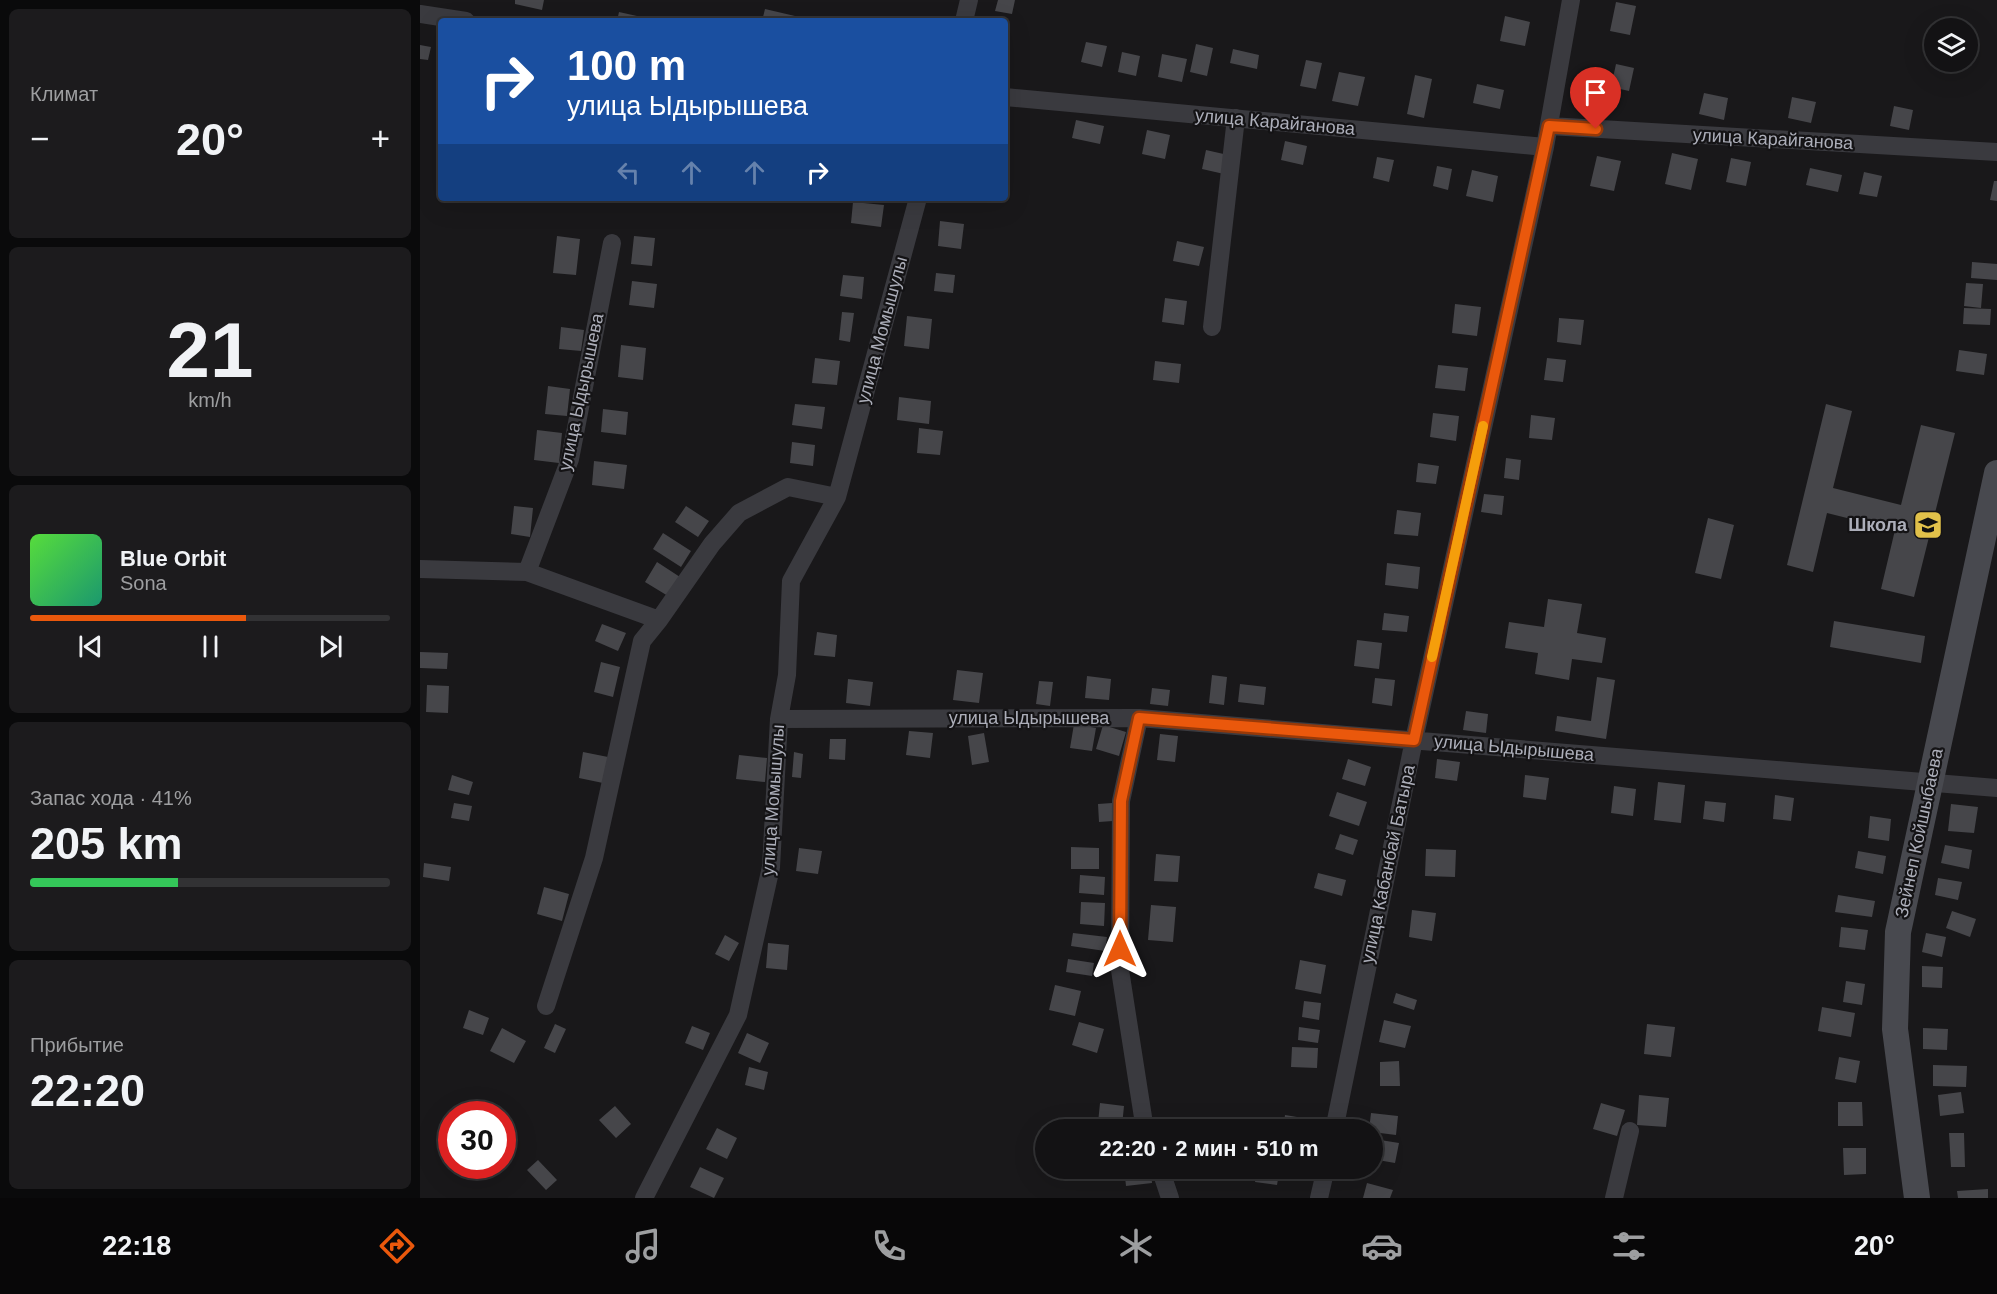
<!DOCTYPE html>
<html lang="ru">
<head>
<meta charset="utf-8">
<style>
  :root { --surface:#131214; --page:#1c1b1d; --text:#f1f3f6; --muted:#9d9ea0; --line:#323234; --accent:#ea580c }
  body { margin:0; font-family:Helvetica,sans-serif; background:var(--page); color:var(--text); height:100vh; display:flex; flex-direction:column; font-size:22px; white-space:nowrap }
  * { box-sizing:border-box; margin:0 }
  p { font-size:20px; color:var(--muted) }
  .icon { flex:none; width:33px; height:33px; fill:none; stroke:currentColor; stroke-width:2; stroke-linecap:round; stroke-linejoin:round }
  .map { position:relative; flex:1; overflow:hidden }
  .drawer { display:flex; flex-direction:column; gap:9px; padding:9px; background:#0a0a0b; width:420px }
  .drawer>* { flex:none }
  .banner { position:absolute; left:18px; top:18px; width:570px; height:183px; border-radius:6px; box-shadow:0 6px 24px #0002,0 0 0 2px var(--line); background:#1a4fa0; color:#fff; overflow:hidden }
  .fabs { position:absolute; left:1504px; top:18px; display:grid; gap:12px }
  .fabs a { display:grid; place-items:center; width:54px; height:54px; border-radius:50%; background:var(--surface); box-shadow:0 6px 24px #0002,0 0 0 2px var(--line); font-size:30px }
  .speed { position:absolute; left:18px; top:1101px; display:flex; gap:12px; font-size:30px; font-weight:700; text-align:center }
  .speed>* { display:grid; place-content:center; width:78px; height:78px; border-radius:50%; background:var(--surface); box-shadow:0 6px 24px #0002,0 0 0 2px var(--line); line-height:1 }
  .speed .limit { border:9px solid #d22; background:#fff; color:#111 }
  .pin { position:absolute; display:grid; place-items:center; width:51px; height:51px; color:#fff; margin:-62px -26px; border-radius:50% 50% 50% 0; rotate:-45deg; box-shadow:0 0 6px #0007 }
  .pin .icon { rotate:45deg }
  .me { position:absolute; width:66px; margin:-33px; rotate:0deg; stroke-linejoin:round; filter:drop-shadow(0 0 4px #0008) }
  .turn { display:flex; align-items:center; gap:21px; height:126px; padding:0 30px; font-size:27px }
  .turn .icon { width:78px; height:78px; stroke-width:2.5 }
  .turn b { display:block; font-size:42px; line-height:51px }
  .lanes { display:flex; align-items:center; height:57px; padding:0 30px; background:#0003; justify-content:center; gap:30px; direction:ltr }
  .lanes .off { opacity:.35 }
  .big { font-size:45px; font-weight:800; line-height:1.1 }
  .drawer .widget { flex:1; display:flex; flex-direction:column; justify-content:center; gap:9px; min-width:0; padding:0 21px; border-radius:9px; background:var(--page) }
  .drawer .dial { align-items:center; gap:0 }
  .dial b { font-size:78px; line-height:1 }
  .song { display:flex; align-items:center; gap:18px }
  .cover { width:72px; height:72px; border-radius:9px; background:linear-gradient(135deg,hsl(110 70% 55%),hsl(160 70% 35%)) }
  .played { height:6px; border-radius:3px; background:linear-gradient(90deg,var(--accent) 60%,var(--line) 60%) }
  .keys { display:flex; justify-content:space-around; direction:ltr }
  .heat { display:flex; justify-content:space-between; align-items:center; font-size:33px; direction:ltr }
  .charge { height:9px; border-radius:4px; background:linear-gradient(90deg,#34c759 41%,var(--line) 0) }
  .trip { position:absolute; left:615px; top:1119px; width:348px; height:60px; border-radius:30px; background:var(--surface); box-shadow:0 6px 24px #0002,0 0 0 2px var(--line); font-weight:800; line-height:60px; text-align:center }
  .dock { display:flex; height:96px; justify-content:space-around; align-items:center; background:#080708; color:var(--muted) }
  .dock .icon { width:42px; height:42px }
  .dock .selected { color:var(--accent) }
  .dock b { font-size:27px; color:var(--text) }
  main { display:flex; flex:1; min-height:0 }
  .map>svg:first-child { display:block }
  .building { fill:#46464a }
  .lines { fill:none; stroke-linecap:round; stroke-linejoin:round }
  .street { stroke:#3a3a3f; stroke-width:18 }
  .secondary { stroke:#48494f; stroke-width:26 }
  .route-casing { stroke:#983908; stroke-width:15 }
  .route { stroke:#ea580c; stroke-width:10 }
  .slow { stroke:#f59e0b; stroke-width:10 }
  .labels { text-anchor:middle; stroke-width:4.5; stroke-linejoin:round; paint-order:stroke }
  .street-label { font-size:18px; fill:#acaeb9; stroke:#141315 }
  .poi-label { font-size:18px; font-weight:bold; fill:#acaeb9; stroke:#141315; text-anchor:end }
</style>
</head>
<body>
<main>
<section class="drawer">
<div class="widget"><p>Климат</p>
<div class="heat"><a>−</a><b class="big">20°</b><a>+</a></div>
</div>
<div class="widget dial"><b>21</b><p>km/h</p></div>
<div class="widget">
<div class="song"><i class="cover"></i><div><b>Blue Orbit</b><p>Sona</p></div></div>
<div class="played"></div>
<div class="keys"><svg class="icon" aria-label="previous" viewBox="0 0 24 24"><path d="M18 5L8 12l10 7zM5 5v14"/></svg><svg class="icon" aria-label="pause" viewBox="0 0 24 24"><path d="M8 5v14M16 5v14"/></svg><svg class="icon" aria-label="next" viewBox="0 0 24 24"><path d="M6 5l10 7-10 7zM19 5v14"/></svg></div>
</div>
<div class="widget"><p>Запас хода · 41%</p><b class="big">205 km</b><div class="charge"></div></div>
<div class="widget"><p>Прибытие</p><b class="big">22:20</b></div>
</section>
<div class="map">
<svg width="1577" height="1198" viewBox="0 0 1577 1198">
  <rect width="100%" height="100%" fill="#19181a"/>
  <path class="building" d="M95,0h29l-2,10 -27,-6z
    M578,0h17l-3,14 -17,-3z
    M1196,2l20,4 -6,29 -20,-4z
    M345,9l30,7 -1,5h-32z
    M199,12l27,6v3h-29z
    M1085,16l25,6 -5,24 -25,-5z
    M666,42l21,4 -5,21 -21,-5z
    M776,44l17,4 -6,28 -17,-4z
    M0,45l11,2 -3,13 -8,-1z
    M813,49l26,6 -2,14 -27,-6z
    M702,52l18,4 -4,20 -18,-4z
    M742,54l25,5 -5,23 -24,-5z
    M886,60l16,3 -6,26 -16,-3z
    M1196,64l18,4 -5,23 -18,-4z
    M919,72l26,5 -7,29 -26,-5z
    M995,75l17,4 -8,39 -17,-4z
    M1057,84l27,6 -4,19 -27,-6z
    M1284,93l24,5 -4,22 -25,-6z
    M1372,97l24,5 -5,21 -23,-5z
    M1474,106l19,4 -4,20 -19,-4z
    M656,120l28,6 -4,18 -28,-6z
    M727,130l23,5 -5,24 -23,-5z
    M865,141l22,5 -4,19 -22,-5z
    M786,150l22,5 -4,19 -22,-5z
    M1252,153l26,6 -7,31 -26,-6z
    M1177,156l24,5 -7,30 -24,-5z
    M957,157l17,3 -5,22 -16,-4z
    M1311,158l20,4 -5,24 -20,-4z
    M1017,166l15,3 -4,21 -15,-4z
    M1390,168l32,7 -4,17 -32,-7z
    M1052,170l26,6 -5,26 -27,-6z
    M1444,172l18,4 -5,21 -18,-3z
    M1574,181h3v20l-7,-1z
    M433,202l31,3 -3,22 -30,-4z
    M520,221l24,3 -3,25 -23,-3z
    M137,236l23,3 -4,36 -23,-2z
    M214,236l21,2 -3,28 -21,-2z
    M757,241l27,6 -5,19 -26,-5z
    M1552,262l25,2v16l-26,-2z
    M516,273l19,2 -2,18 -19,-2z
    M423,275l21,2 -2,22 -22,-3z
    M212,281l25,3 -3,24 -25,-3z
    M1546,283l17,1 -2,24 -17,-2z
    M745,298l22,3 -3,24 -22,-3z
    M1035,304l26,3 -4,29 -25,-3z
    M1544,308l27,1 -1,16 -27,-1z
    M422,312l12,1 -4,29 -11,-2z
    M487,316l25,3 -3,30 -25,-3z
    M1139,318l25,2 -3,25 -24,-3z
    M141,327l23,3 -3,21 -22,-2z
    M201,345l25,3 -3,32 -25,-3z
    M1539,350l28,4 -3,21 -28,-4z
    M395,358l25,3 -3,24 -25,-2z
    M1127,358l19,2 -3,22 -19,-2z
    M735,361l26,3 -2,19 -26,-3z
    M1018,365l30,3 -3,23 -30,-3z
    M128,386l22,3 -3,27 -22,-2z
    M479,397l32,4 -2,23 -32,-4z
    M375,404l30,3 -3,22 -30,-4z
    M1406,404l26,7 -19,77 68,17 20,-80 34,8 -41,164 -33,-8 14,-59 -68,-17 -14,59 -26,-7z
    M183,409l25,3 -2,23 -25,-3z
    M1013,413l26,3 -3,25 -26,-4z
    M1111,415l24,3 -3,22 -23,-2z
    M499,428l24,3 -3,24 -23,-2z
    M117,430l25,3 -3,30 -25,-3z
    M372,442l23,3 -2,21 -23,-3z
    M1086,458l15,2 -2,20 -15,-2z
    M174,461l33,4 -3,24 -32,-4z
    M998,463l21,3 -3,18 -20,-2z
    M1064,494l20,2 -2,19 -21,-3z
    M94,506l19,2 -3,29 -19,-3z
    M266,506l23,15 -11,16 -23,-15z
    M977,510l24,3 -3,23 -24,-2z
    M1288,518l26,7 -13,54 -26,-6z
    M243,533l28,18 -10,16 -28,-18z
    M237,562l23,15 -12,19 -23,-14z
    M967,563l33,4 -2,22 -33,-4z
    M1128,599l34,5 -5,29 29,5 -4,25 -30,-4 -3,21 -34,-6 3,-21 -33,-5 4,-26 35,5z
    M964,613l25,3 -2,16 -25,-2z
    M1414,621l91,15 -4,27 -91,-16z
    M182,624l24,9 -8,18 -23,-10z
    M397,632l20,3 -2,22 -21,-2z
    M937,640l25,3 -3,26 -25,-3z
    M0,652l28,1 -1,16 -27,-1z
    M181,662l19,5 -7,30 -19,-5z
    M537,670l26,3 -4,30 -26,-3z
    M792,675l15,2 -3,28 -15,-2z
    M667,676l24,3 -2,21 -24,-2z
    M1177,677l18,3 -9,59 -51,-8 2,-15 34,5z
    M955,678l20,2 -3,26 -20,-3z
    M428,679l25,3 -3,24 -24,-3z
    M619,681l14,1 -3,24 -14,-2z
    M820,684l26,3 -2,18 -26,-3z
    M7,685l22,1 -1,27 -22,-1z
    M732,688l18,2 -2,16 -18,-2z
    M1046,711l22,3 -2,19 -23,-3z
    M654,724l22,4 -4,23 -22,-3z
    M683,725l23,7 -7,24 -23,-7z
    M489,731l24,2 -3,25 -24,-3z
    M564,733l5,29 -17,3 -4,-29z
    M740,734l18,2 -3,26 -18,-2z
    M410,739h16l-1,21 -16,-1z
    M163,752l25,5 -5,26 -24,-5z
    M374,752l9,2 -2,24 -9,-1z
    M319,755l28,3 -2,24 -29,-3z
    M928,759l23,8 -6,19 -23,-7z
    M1017,759l23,3 -3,19 -22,-3z
    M32,775l21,7 -4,13 -21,-5z
    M1105,775l24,3 -3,22 -23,-3z
    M1238,782l27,3 -4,38 -27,-3z
    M1194,786l22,3 -3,27 -22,-3z
    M917,792l30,10 -8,24 -30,-10z
    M1355,795l19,3 -3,23 -18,-2z
    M1285,801l21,2 -2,19 -21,-3z
    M34,803l18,3 -3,15 -18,-3z
    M692,803l1,18 -14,1 -1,-18z
    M1531,804l27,3 -4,26 -26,-2z
    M1450,816l21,3 -2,22 -21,-3z
    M920,834l18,6 -5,15 -18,-6z
    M1525,845l27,5 -3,19 -28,-6z
    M651,847l28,1v21h-28z
    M379,848l23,3 -4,23 -22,-3z
    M1006,849l30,1 -1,27 -30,-1z
    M1438,851l28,5 -3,18 -28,-6z
    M736,854l24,2 -2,26 -24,-1z
    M4,863l27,4 -2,14 -26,-4z
    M898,873l28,7 -4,16 -28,-8z
    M660,875l25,2 -1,18 -25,-2z
    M1518,878l24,4 -4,18 -23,-5z
    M124,887l25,7 -7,27 -25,-7z
    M1418,895l37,6 -3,16 -37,-5z
    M661,902l24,1 -1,23 -24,-2z
    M731,905l25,2 -3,35 -25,-2z
    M992,910l24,3 -4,28 -23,-4z
    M1532,911l24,8 -6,18 -24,-9z
    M1421,927l27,3 -3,20 -26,-3z
    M653,933l34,4 -2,14 -34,-5z
    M1506,933l20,4 -4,20 -20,-5z
    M305,935l14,8 -10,18 -14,-7z
    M348,943l21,2 -2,25 -21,-2z
    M648,959l26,4 -2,13 -26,-4z
    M880,960l26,5 -5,29 -26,-5z
    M1502,966l21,1 -1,21 -20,-1z
    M1426,981l19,3 -3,21 -19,-3z
    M635,985l26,6 -6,25 -26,-6z
    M976,993l21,7 -3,10 -21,-7z
    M884,1001l17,2 -2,17 -17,-3z
    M1402,1007l33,6 -4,24 -33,-6z
    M49,1010l20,8 -6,17 -20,-7z
    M964,1020l27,6 -6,22 -26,-6z
    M659,1022l25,7 -7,24 -25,-8z
    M135,1024l11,5 -11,24 -11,-5z
    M1227,1024l28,3 -4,30 -27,-3z
    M272,1026l18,7 -7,17 -18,-7z
    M879,1027l21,3 -2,13 -20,-3z
    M82,1028l24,13 -12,22 -24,-12z
    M1503,1028l25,1 -1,21 -24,-1z
    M327,1033l22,10 -9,20 -22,-10z
    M872,1047l26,1 -1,20 -26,-1z
    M1419,1057l21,4 -4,22 -21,-4z
    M979,1061l1,25h-20v-24z
    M1513,1065l34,1 -1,21 -33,-1z
    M329,1067l19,5 -4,18 -19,-5z
    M1541,1092l3,21 -24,3 -2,-21z
    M1219,1095l30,3 -3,29 -29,-2z
    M1418,1102h24l1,24h-25z
    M680,1103l24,3 -2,20 -24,-3z
    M1181,1103l24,7 -8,26 -24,-7z
    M195,1106l16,18 -15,14 -17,-18z
    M951,1113l27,3 -2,19 -24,-3v-2h-3z
    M865,1115l30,5 -2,10h-30z
    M297,1128l20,10 -10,21 -21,-10z
    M1529,1133h15l1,34h-14z
    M954,1139l25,4 -4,20 -23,-4z
    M1423,1148h23v26l-22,1z
    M118,1160l19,20 -11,10 -19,-20z
    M280,1167l24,11 -10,20 -24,-11z
    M704,1168h27l1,15 -26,3z
    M837,1168h23l-3,17 -22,-3z
    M947,1183l26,7 -3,8h-27z
    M1568,1189v9h-30l-1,-7z"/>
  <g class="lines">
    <path class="street" d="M0,14l46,7
      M544,21l5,-21
      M585,97l540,50
      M1129,126l448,26
      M792,327l24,-209
      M0,569l107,3 43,-113 42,-216
      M107,572l132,48
      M719,718l-18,83 -1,169 25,160
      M359,719l360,-1 858,70
      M126,1006l48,-148 48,-217 17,-21 53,-76 27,-31 49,-26 49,10
      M914,1130l80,-390 131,-593 26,-147
      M740,1168l10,30
      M224,1198l94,-183 33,-148 8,-148 8,-44 4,-94 46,-84 81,-299
      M899,1198l7,-30
      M1194,1198l16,-67"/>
    <path class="secondary" d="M1497,1198l-22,-169 3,-97 99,-459"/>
  </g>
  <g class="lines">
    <g class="route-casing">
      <path id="route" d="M700,949l1,-148 18,-83 275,22 135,-614 47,3"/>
    </g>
    <use href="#route" class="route"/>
    <path class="slow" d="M1012,657l51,-231"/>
  </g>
  <defs>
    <g id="school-square" transform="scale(1.5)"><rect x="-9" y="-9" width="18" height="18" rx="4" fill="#e1c14a" stroke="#141315"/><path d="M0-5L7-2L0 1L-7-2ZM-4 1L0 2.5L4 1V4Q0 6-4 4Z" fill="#111"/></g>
  </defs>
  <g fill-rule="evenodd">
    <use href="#school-square" x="1508" y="525"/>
  </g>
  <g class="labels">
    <g class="street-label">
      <text transform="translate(855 122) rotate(5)" y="6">улица Карайганова</text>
      <text transform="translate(1353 139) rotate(3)" y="6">улица Карайганова</text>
      <text transform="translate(462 330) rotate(-75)" y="6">улица Момышулы</text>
      <text transform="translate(161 392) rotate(-78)" y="6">улица Ыдырышева</text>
      <text x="609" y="724">улица Ыдырышева</text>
      <text transform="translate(1094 748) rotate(5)" y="6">улица Ыдырышева</text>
      <text transform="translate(353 800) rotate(-86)" y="6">улица Момышулы</text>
      <text transform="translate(1499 833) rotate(-78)" y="6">Зейнеп Койшыбаева</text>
      <text transform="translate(968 864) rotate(-78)" y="6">улица Кабанбай Батыра</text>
    </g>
    <g class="poi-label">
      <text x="1487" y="531">Школа</text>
    </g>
  </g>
</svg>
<div class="fabs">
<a><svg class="icon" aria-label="layers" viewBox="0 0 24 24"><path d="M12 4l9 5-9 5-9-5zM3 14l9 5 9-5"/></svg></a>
</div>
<div class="speed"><div class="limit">30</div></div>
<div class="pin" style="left:1176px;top:129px;background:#d93025"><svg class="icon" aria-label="arrive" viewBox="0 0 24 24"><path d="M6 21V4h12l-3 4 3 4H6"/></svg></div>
<svg class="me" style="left:700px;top:949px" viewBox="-20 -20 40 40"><path d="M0-17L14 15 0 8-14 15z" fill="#ea580c" stroke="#fff" stroke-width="4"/></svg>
<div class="trip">22:20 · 2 мин · 510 m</div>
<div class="banner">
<div class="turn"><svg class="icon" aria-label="right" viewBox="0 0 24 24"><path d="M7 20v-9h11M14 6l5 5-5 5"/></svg><div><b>100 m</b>улица Ыдырышева</div></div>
<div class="lanes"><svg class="icon off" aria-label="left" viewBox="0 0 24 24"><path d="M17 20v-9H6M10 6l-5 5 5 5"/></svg><svg class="icon off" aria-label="ahead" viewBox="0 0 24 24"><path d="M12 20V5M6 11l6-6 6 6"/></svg><svg class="icon off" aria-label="ahead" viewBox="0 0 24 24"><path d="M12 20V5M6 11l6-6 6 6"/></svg><svg class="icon" aria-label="right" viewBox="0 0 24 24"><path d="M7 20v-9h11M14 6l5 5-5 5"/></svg></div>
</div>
</div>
</main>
<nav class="dock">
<b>22:18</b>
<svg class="icon selected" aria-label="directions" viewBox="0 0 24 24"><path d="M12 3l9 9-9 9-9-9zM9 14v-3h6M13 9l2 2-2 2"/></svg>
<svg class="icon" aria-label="music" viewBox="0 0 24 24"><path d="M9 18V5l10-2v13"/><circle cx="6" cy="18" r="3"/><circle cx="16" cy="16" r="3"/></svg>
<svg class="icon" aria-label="phone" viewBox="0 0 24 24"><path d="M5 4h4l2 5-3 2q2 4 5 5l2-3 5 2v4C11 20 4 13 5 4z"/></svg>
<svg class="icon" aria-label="climate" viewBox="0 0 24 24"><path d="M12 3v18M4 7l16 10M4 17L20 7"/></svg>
<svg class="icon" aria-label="car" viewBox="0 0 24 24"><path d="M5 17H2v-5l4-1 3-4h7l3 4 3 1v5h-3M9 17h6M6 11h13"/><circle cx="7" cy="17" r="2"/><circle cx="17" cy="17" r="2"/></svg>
<svg class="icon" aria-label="filters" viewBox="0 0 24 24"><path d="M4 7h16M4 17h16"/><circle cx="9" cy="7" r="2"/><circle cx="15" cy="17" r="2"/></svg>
<b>20°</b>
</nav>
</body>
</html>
